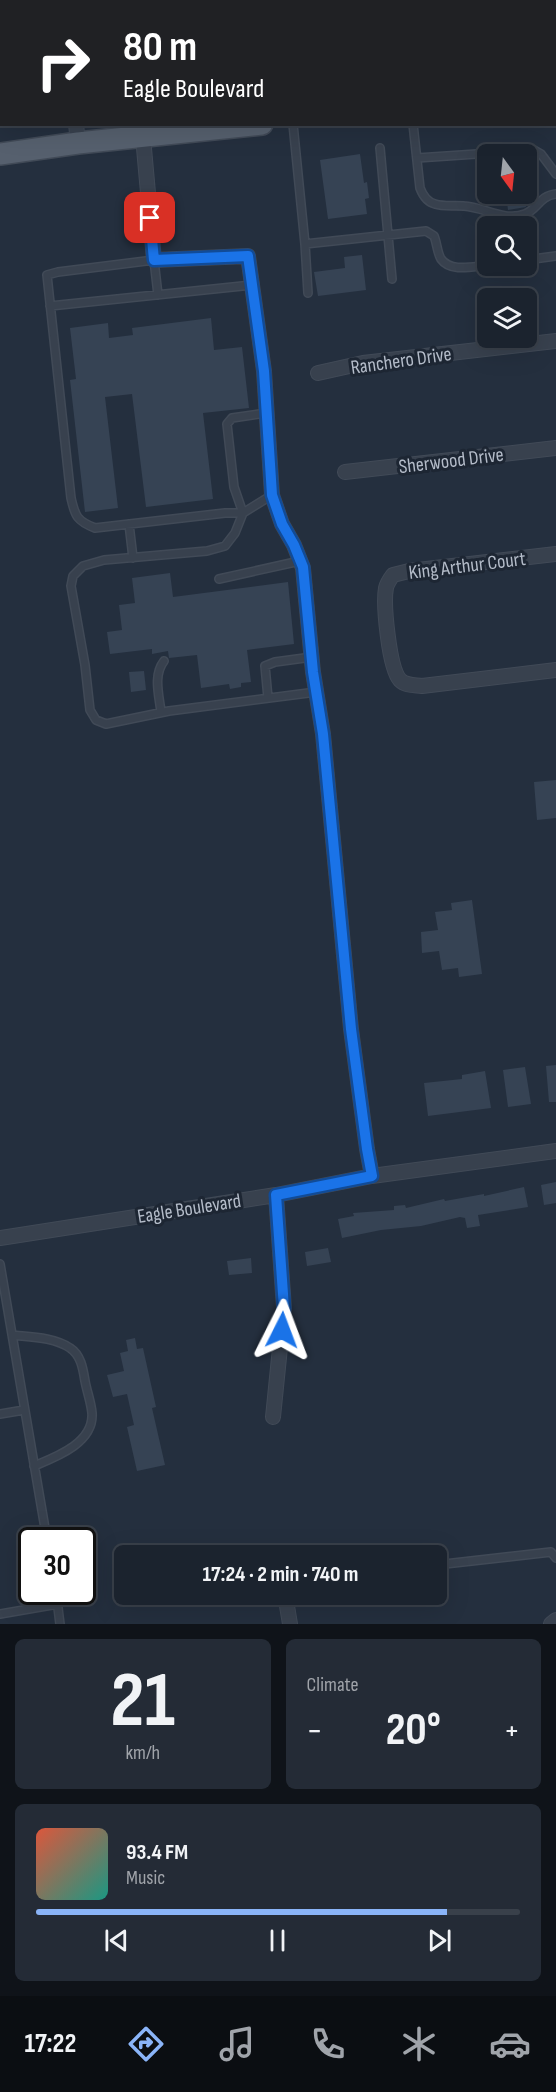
<!DOCTYPE html>
<html lang="en">
<head>
<meta charset="utf-8">
<style>
  :root { --surface:#1b232e; --page:#242b36; --text:#f1f3f6; --muted:#a0a4aa; --line:#39404a; --accent:#8ab4f8 }
  body { margin:0; font-family:"Sofia Sans Condensed",sans-serif; background:var(--page); color:var(--text); height:100vh; display:flex; flex-direction:column; font-size:22px; white-space:nowrap }
  * { box-sizing:border-box; margin:0 }
  p { font-size:20px; color:var(--muted) }
  .icon { flex:none; width:33px; height:33px; fill:none; stroke:currentColor; stroke-width:2; stroke-linecap:round; stroke-linejoin:round }
  .map { position:relative; height:1624px; overflow:hidden }
  .side { display:flex; flex-direction:column; gap:15px; padding:15px; background:#0f1319; flex:1 }
  .side>* { flex:none }
  .hud { position:absolute; left:0px; top:0px; width:556px; height:126px; box-shadow:0 6px 24px #0002,0 0 0 2px var(--line); background:#202124; color:#fff; overflow:hidden }
  .needle { width:39px; rotate:165deg }
  .tools { position:absolute; left:477px; top:144px; display:grid; gap:12px }
  .tools a { display:grid; place-items:center; width:60px; height:60px; border-radius:9px; background:var(--surface); box-shadow:0 6px 24px #0002,0 0 0 2px var(--line); font-size:30px }
  .speed { position:absolute; left:18px; top:1527px; display:flex; gap:12px; font-size:30px; font-weight:700; text-align:center }
  .speed>* { display:grid; place-content:center; width:78px; height:78px; border-radius:50%; background:var(--surface); box-shadow:0 6px 24px #0002,0 0 0 2px var(--line); line-height:1 }
  .speed .limit { border:3px solid #111; border-radius:9px; background:#fff; color:#111 }
  .pin { position:absolute; display:grid; place-items:center; width:51px; height:51px; color:#fff; margin:-26px; border-radius:12px; box-shadow:0 3px 9px #0006 }
  .me { position:absolute; width:66px; margin:-33px; rotate:3deg; stroke-linejoin:round; filter:drop-shadow(0 0 4px #0008) }
  .turn { display:flex; align-items:center; gap:21px; height:126px; padding:0 24px; font-size:27px }
  .turn .icon { width:78px; height:78px; stroke-width:2.5 }
  .turn b { display:block; font-size:42px; line-height:51px }
  .big { font-size:45px; font-weight:700; line-height:1.1 }
  .side .widget { flex:1; display:flex; flex-direction:column; justify-content:center; gap:9px; min-width:0; padding:0 21px; border-radius:9px; background:var(--page) }
  .side .dial { align-items:center; gap:0 }
  .dial b { font-size:78px; line-height:1 }
  .song { display:flex; align-items:center; gap:18px }
  .cover { width:72px; height:72px; border-radius:9px; background:linear-gradient(135deg,hsl(10 70% 55%),hsl(170 70% 35%)) }
  .played { height:6px; border-radius:3px; background:linear-gradient(90deg,var(--accent) 85%,var(--line) 85%) }
  .keys { display:flex; justify-content:space-around; direction:ltr }
  .heat { display:flex; justify-content:space-between; align-items:center; font-size:33px; direction:ltr }
  .side .tiles { flex:1; display:grid; gap:15px; grid-template-columns:1fr 1fr }
  .widget:last-child { grid-column:span 2 }
  .trip { position:absolute; left:114px; top:1545px; width:333px; height:60px; border-radius:9px; background:var(--surface); box-shadow:0 6px 24px #0002,0 0 0 2px var(--line); font-weight:700; line-height:60px; text-align:center }
  .dock { display:flex; height:96px; justify-content:space-around; align-items:center; background:#0b0e12; color:var(--muted) }
  .dock .icon { width:42px; height:42px }
  .dock .current { color:var(--accent) }
  .dock b { font-size:27px; color:var(--text) }
  .map>svg:first-child { display:block }
  .building { fill:#364354 }
  .lines { fill:none; stroke-linecap:round; stroke-linejoin:round }
  .lane-casing { stroke:#414a57; stroke-width:10 }
  .street-casing { stroke:#414a57; stroke-width:16 }
  .primary-casing { stroke:#414a57; stroke-width:24 }
  .lane { stroke:#38414e; stroke-width:7 }
  .street { stroke:#38414e; stroke-width:14 }
  .primary { stroke:#56606e; stroke-width:21 }
  .route-casing { stroke:#114b97; stroke-width:15 }
  .route { stroke:#1a73e8; stroke-width:10 }
  .labels { text-anchor:middle; stroke-width:6; stroke-linejoin:round; paint-order:stroke }
  .street-label { font-size:20px; fill:#b4bcc9; stroke:#1d2633 }
</style>
</head>
<body>
<div class="map">
<svg width="556" height="1624" viewBox="0 0 556 1624">
  <rect width="100%" height="100%" fill="#242f3e"/>
  <path class="building" d="M360,154l4,29 3,-1 2,16 -4,1 2,15 -39,5 -8,-59z
    M506,194h18l2,13 -18,3z
    M362,255l4,35 -48,6 -4,-24 31,-4 -1,-11z
    M211,318l3,32 28,-3 7,61 -46,5 10,86 -67,8 -14,-113 -27,3 13,111 -33,4 -15,-132 6,-1 -6,-51 38,-5 1,15 24,-3 -1,-7z
    M170,573l3,24 115,-15 6,62 -47,6 4,32 -10,1v4l-11,2 -1,-5 -28,4 -4,-33 -28,3 -1,-7 -16,3v-5l-42,5 -3,-22 15,-2 -3,-25 16,-2 -3,-25z
    M144,671l2,19 -15,2 -2,-20z
    M556,780v38l-19,2 -3,-38z
    M472,900l10,74 -23,3 -1,-9 -16,2 -3,-19 -17,2 -1,-21 17,-2 -3,-18 17,-2 -1,-7z
    M556,1065v37h-7l-3,-36z
    M525,1067l6,37 -23,3 -5,-37z
    M485,1071l6,37 -63,8 -4,-33 38,-4v-4z
    M556,1182v21l-12,2 -3,-20z
    M524,1187l4,20 -50,8 2,11 -13,2 -2,-10 -5,-1 -39,9 -40,4 -39,8 -4,-19 16,-3 -1,-3 41,-3v-4l11,-1 1,3 38,-9 1,2 39,-7v2z
    M328,1248l3,14 -24,4 -2,-14z
    M251,1258l1,15 -23,2 -2,-14z
    M135,1338l2,11 6,-1 13,59 -4,1 13,57 -28,6 -10,-44 7,-2 -7,-31 -14,3 -6,-22 17,-4 -4,-18 8,-2 -2,-11z"/>
  <g class="lines">
    <g class="lane-casing">
      <path id="lane" d="M293,124l12,120 3,49
        M413,124l7,64c3,8 7,14 15,16 9,3 20,1 29,2 20,1 40,16 61,8 13,-5 14,-18 31,-20
        M380,148l12,131
        M417,158l117,-8 7,4 15,20
        M305,244l121,-13 8,5c3,7 3,16 7,23 10,14 33,7 47,6
        M526,260l30,-4
        M158,295l-4,-35 -96,12 -11,3 24,223c4,18 6,23 24,30l130,-15h18l-9,-26 -7,-63 5,-6 34,-5
        M50,306l202,-21
        M272,495l-29,18 -8,20 -10,13 -18,5 -103,9 -21,6 -10,10 -2,10 14,79 5,45 6,10 10,4 63,-13 147,-19
        M129,524l4,34
        M219,579l81,-18
        M268,698l-3,-32 10,-4 37,-5
        M161,712c-2,-17 -8,-37 3,-51
        M0,1264l47,276
        M12,1335c18,2 42,2 58,13 11,7 13,21 15,33 2,11 6,21 7,32 2,30 -36,44 -58,53
        M0,1414l24,-4
        M436,1565l115,-13 5,6
        M56,1592l4,32
        M0,1614l58,-10"/>
    </g>
    <g class="street-casing">
      <path id="street" d="M63,0v2
        M76,124l2,19
        M143,137l11,123 94,-4 16,115 8,124 10,29 12,21 9,23 10,104 10,62 28,295 16,120 5,27
        M318,373l45,-10 193,-22
        M345,472l211,-24
        M556,554l-147,17 -16,4c-3,4 -6,8 -7,13 -3,16 3,80 14,92 6,6 14,5 22,6l134,-16
        M0,1238l276,-43 96,-19 184,-25
        M273,1417l11,-109 -8,-113
        M285,1594l5,30
        M551,1624l5,-4"/>
    </g>
    <g class="primary-casing">
      <path id="primary" d="M555,93h1
        M0,154l78,-11 184,-19"/>
    </g>
    <use href="#lane" class="lane"/>
    <use href="#street" class="street"/>
    <use href="#primary" class="primary"/>
  </g>
  <g class="lines">
    <g class="route-casing">
      <path id="route" d="M150,218l4,42 94,-4 16,115 8,124 10,29 12,21 9,22 10,105 10,62 28,295 16,120 5,27 -96,19 8,113 -2,22"/>
    </g>
    <use href="#route" class="route"/>
  </g>
  <g class="labels">
    <g class="street-label">
      <text transform="translate(401 360) rotate(-8)" y="7">Ranchero Drive</text>
      <text transform="translate(451 460) rotate(-7)" y="7">Sherwood Drive</text>
      <text transform="translate(467 565) rotate(-7)" y="7">King Arthur Court</text>
      <text transform="translate(189 1208) rotate(-9)" y="7">Eagle Boulevard</text>
    </g>
  </g>
</svg>
<div class="tools">
<a><svg class="needle" viewBox="-14 -14 28 28"><path d="M0-13l5 13h-10z" fill="#e53935"/><path d="M0 13l5-13h-10z" fill="#a0a4aa"/></svg></a>
<a><svg class="icon" aria-label="search" viewBox="0 0 24 24"><circle cx="10" cy="10" r="6"/><path d="M15 15l6 6"/></svg></a>
<a><svg class="icon" aria-label="layers" viewBox="0 0 24 24"><path d="M12 4l9 5-9 5-9-5zM3 14l9 5 9-5"/></svg></a>
</div>
<div class="speed"><div class="limit">30</div></div>
<div class="pin" style="left:150px;top:218px;background:#d93025"><svg class="icon" aria-label="arrive" viewBox="0 0 24 24"><path d="M6 21V4h12l-3 4 3 4H6"/></svg></div>
<svg class="me" style="left:282px;top:1330px" viewBox="-20 -20 40 40"><path d="M0-17L14 15 0 8-14 15z" fill="#1a73e8" stroke="#fff" stroke-width="4"/></svg>
<div class="trip">17:24 · 2 min · 740 m</div>
<div class="hud">
<div class="turn"><svg class="icon" aria-label="right" viewBox="0 0 24 24"><path d="M7 20v-9h11M14 6l5 5-5 5"/></svg><div><b>80 m</b>Eagle Boulevard</div></div>
</div>
</div>
<section class="side">
<div class="tiles">
<div class="widget dial"><b>21</b><p>km/h</p></div>
<div class="widget"><p>Climate</p>
<div class="heat"><a>−</a><b class="big">20°</b><a>+</a></div>
</div>
<div class="widget">
<div class="song"><i class="cover"></i><div><b>93.4 FM</b><p>Music</p></div></div>
<div class="played"></div>
<div class="keys"><svg class="icon" aria-label="previous" viewBox="0 0 24 24"><path d="M18 5L8 12l10 7zM5 5v14"/></svg><svg class="icon" aria-label="pause" viewBox="0 0 24 24"><path d="M8 5v14M16 5v14"/></svg><svg class="icon" aria-label="next" viewBox="0 0 24 24"><path d="M6 5l10 7-10 7zM19 5v14"/></svg></div>
</div>
</div>
</section>
<nav class="dock">
<b>17:22</b>
<svg class="icon current" aria-label="directions" viewBox="0 0 24 24"><path d="M12 3l9 9-9 9-9-9zM9 14v-3h6M13 9l2 2-2 2"/></svg>
<svg class="icon" aria-label="music" viewBox="0 0 24 24"><path d="M9 18V5l10-2v13"/><circle cx="6" cy="18" r="3"/><circle cx="16" cy="16" r="3"/></svg>
<svg class="icon" aria-label="phone" viewBox="0 0 24 24"><path d="M5 4h4l2 5-3 2q2 4 5 5l2-3 5 2v4C11 20 4 13 5 4z"/></svg>
<svg class="icon" aria-label="climate" viewBox="0 0 24 24"><path d="M12 3v18M4 7l16 10M4 17L20 7"/></svg>
<svg class="icon" aria-label="car" viewBox="0 0 24 24"><path d="M5 17H2v-5l4-1 3-4h7l3 4 3 1v5h-3M9 17h6M6 11h13"/><circle cx="7" cy="17" r="2"/><circle cx="17" cy="17" r="2"/></svg>
</nav>
</body>
</html>
